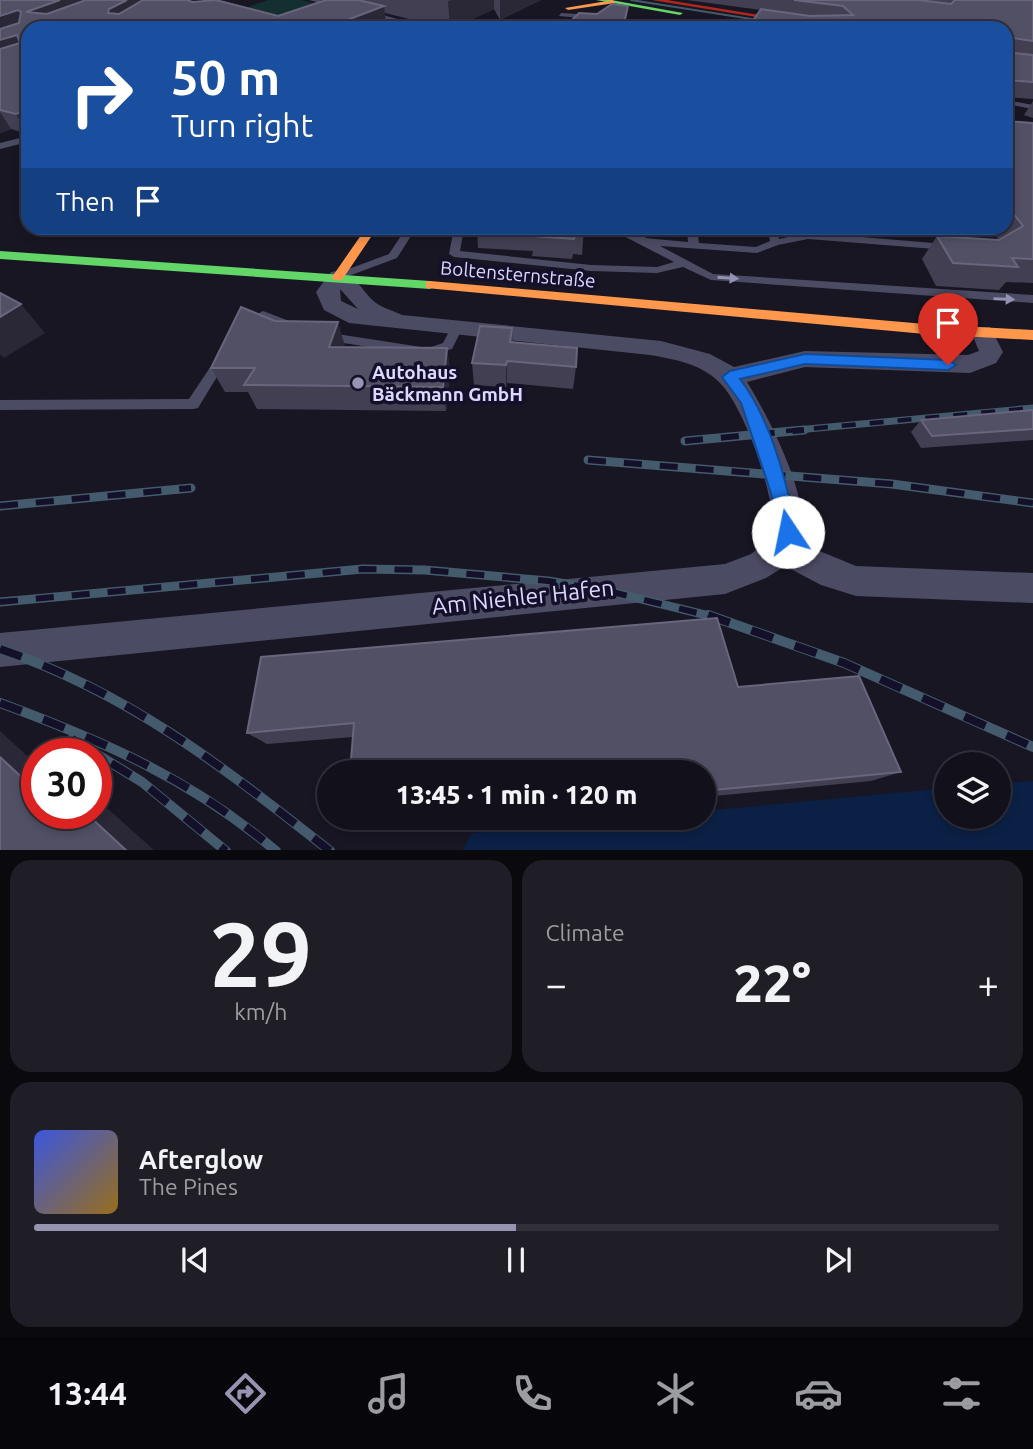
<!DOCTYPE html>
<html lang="en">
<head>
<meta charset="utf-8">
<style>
  :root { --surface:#12101a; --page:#1f1e27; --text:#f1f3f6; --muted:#9c9da2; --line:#313039; --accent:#9794b2 }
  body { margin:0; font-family:Ubuntu,sans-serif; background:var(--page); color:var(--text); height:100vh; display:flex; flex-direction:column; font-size:26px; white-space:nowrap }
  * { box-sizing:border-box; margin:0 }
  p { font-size:23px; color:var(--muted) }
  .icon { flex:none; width:38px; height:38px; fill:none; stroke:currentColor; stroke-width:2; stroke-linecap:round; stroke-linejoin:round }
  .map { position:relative; height:850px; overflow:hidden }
  .panel { display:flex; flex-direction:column; gap:10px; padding:10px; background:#0a090e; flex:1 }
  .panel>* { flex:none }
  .hud { position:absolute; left:21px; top:21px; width:992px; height:214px; border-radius:21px; box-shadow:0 4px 10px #0003,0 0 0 2px var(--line); background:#1a4fa0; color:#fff; overflow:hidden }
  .controls { position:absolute; left:934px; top:752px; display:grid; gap:14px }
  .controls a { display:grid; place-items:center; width:77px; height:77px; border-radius:50%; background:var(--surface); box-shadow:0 4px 10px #0003,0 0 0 2px var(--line); font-size:35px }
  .speed { position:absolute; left:21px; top:738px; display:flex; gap:14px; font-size:35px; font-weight:700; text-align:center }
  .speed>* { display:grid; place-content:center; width:91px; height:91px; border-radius:50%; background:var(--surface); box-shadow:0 4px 10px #0003,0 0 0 2px var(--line); line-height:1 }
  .speed .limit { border:10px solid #d22; background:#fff; color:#111 }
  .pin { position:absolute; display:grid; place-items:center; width:60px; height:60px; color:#fff; margin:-72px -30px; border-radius:50% 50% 50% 0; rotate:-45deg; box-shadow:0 0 7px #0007 }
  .pin .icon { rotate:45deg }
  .me { position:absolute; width:77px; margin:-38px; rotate:349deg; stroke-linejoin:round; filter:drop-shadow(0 0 5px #0008) }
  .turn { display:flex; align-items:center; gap:24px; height:147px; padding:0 35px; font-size:32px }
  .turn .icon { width:91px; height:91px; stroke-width:2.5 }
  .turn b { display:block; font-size:49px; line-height:60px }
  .then { display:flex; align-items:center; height:66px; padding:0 35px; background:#0003; gap:14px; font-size:26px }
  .big { font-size:52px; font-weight:800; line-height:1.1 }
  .panel .widget { flex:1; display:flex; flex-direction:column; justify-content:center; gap:10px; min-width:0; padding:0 24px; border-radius:21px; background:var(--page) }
  .panel .dial { align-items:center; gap:0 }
  .dial b { font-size:91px; line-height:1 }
  .song { display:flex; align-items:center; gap:21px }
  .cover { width:84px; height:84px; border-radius:10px; background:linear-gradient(135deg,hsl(230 70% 55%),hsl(40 70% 35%)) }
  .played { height:7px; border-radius:4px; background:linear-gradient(90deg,var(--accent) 50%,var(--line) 50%) }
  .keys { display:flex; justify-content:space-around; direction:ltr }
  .heat { display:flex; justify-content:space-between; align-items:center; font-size:38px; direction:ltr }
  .panel .tiles { flex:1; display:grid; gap:10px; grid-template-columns:1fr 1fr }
  .widget:last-child { grid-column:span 2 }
  .trip { position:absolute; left:317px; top:760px; width:399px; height:70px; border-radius:35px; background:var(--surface); box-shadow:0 4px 10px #0003,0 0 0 2px var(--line); font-weight:800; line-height:70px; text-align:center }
  .menu { display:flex; height:112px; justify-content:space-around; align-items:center; background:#07060a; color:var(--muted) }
  .menu .icon { width:49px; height:49px }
  .menu .on { color:var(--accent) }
  .menu b { font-size:32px; color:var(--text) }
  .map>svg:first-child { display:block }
  .green { fill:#142f30 }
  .water { fill:#0b2045 }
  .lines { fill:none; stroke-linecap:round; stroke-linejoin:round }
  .lane { fill:#4c4b64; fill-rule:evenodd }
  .street { fill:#4c4b64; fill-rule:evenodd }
  .fast { fill:#63d668; fill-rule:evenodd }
  .slow { fill:#ff974d; fill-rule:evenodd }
  .jam { fill:#b3261e; fill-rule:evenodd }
  .tram { stroke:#445b6d; stroke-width:2 }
  .rail-far2-casing { stroke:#445b6d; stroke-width:7 }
  .rail-far1-casing { stroke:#445b6d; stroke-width:9 }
  .rail-casing { stroke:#445b6d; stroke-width:10 }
  .rail-far2 { stroke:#141029; stroke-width:4.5; stroke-dasharray:14; stroke-linecap:butt }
  .rail-far1 { stroke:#141029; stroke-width:6; stroke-dasharray:18; stroke-linecap:butt }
  .rail { stroke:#141029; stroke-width:8; stroke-dasharray:23; stroke-linecap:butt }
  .wall { fill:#423f52 }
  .shaded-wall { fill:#2a2837 }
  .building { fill:#525065; stroke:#68657d; stroke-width:2 }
  .oneway { fill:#9492b2 }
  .route { fill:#1a73e8; stroke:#114b97; stroke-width:2 }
  .poi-dot { fill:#9794b2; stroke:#141029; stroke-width:2.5 }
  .labels { text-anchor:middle; stroke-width:7; stroke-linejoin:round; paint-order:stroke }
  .street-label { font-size:19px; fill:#dcd8ff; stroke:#141029 }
  .poi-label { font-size:19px; font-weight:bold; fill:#dcd8ff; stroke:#141029; text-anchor:start }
  .near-street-label { font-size:23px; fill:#dcd8ff; stroke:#141029 }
</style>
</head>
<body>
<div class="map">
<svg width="1033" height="851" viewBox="0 0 1033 851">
  <rect width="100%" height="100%" fill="#181623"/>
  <path class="green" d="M268,0h33l40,10 -38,13 -58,-15z"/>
  <path class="water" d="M1033,781v69h-570l9,-17 170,-16h62v-6l243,-23v29h52v-34z"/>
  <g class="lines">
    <path class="lane" d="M309,0h10l22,6 -3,2z
      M368,11l59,16 1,1h-10l-52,-14z
      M561,13l31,2 3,2 -3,2 -33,-3z
      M1006,100l27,5v4l-27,-5z
      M28,136v6l-28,7v-6z
      M406,228h10l-19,30 -51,19h-8v-4l51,-19z
      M454,228h10l-4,23 131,14 66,2 17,-5 -62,-32 -1,-2h12l14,7 9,-7h11l-12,10 43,4 -1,-14h10l2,15 57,4 14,-6 -3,-13h10l2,11 27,-6 -21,-2 -5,-3 35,1 1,2 -2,2 131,11 8,-9 -5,-7h10l5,7 -11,14 -4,1 -140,-11 -30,6 -21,8 -97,-7 53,28 320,21v8l-322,-23 -28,-13 -26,6 -66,-2 -137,-14 -5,-3z
      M263,311l39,15 2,3 -6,4 -35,-13 -17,7 -6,-4z
      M457,323l6,4 -11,22 -24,7 -104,-16 -6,-4 6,-4 104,16 15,-5 10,-19z
      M223,353l6,4 -31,51 -5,1 -193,1v-10l189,-1 30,-45z"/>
    <path class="street" d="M338,271c19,4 25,22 38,32 7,5 18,8 26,12l259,26 49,13 24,13 71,-16 163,4 11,-4 -8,-19 3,-5h16l13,25 -7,11 -26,10 -165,-6 -58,15c21,34 67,121 53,161l56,23 177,7v30l-177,-7 -35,-11 -36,-19 -19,12 -41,16 -725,73v-34l725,-69 26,-10 21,-17c7,-33 -28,-132 -53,-155 -18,-18 -45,-23 -69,-27l-301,-32 -25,-13 -8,-18 15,-20zM340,289l18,20 -17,-8z"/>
    <path class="fast" d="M596,0h15l72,13 -3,2z
      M0,251l430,30 6,4 -6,4 -430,-30z"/>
    <path class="slow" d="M613,0l2,3 -47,7 -3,-2z
      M366,228h11l-35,52h-8l-2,-3z
      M430,281l495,43 108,6v10l-108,-6 -499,-46v-6z"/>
    <path class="jam" d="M652,0h15l173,28h-16z"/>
    <path class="tram" d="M631,0l177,28"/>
    <g class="rail-far2-casing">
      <path id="rail-far2" d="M786,431l247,-23"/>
    </g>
    <g class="rail-far1-casing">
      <path id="rail-far1" d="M685,441l119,-11
        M588,460l304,24 141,19
        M0,506l191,-18
        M0,602l363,-33 62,1 123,11 60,10 106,26"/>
    </g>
    <g class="rail-casing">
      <path id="rail" d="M708,615l136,48 189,84
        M0,649c131,45 223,118 330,202
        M0,703c103,38 191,76 276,148
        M72,739l70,43 84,69"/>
    </g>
    <use href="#rail-far2" class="rail-far2"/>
    <use href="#rail-far1" class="rail-far1"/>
    <use href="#rail" class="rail"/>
  </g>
  <path class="wall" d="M0,0l193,2 85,14 48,-16h215l-41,20 -6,-11 -41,19h-8l-60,-15 1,10 -358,5v106l-17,-5 -11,4z
    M687,0h346v99l-27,-2v-69h-258l13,-18z
    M1033,101v17l-9,-3z
    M1006,121l27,2v160l-27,-1 -7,8 -63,-4 -14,-27 15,-23 62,4 -9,-12h16z
    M477,228h107l-2,27 -9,-1 -1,5 -40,-3 1,-5 -55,-3z
    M275,321l70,25v1l102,1 3,24 -4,39 -189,-2 -9,-17h-23l-14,-24z
    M512,328l1,15 63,24 -3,22 -66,-6 -1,4 -32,-2 -2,-22z
    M1033,410v30l-112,8 -10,-16 10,-12z
    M738,687l163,85 -30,9 -167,16v-25l-351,-35 -86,7 -20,-11z
    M346,817h156l-143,14 -14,-5z"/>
  <path class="shaded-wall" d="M60,0h51l-74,28 -11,-16z
    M127,0h24l-34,26 -9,-13 1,-4z
    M452,0h42v9l-41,19h-3l-2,-27z
    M500,0h41l-41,20z
    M384,6l2,17 -13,5h-29l-2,-6z
    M18,10l9,17 -27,10v-21z
    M17,35l10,17 -27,9v-21z
    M28,110v23l-12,-19z
    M0,112l11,17 -11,4z
    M21,304l24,29 -41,25 -4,-4v-37z
    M338,322l7,24 -7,25 -9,-24z
    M447,348l3,24 -4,39 -3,-24z
    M507,361v22l-1,4v-22z
    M0,731l37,34v22l-7,-2 -30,-28z
    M96,798l59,53h-28l-40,-37h9z"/>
  <path class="building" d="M0,0h60l-34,12 21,2 39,-14h41l-18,9 -1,4 11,1 24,-14h43l7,2 23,-2 62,16 48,-16h32l26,6 -42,16 20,6h-334v82l-12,4 -16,-4v-61l20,-6 -3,-8 -17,5v-11l19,-6 2,-11 -3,-2 -18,6z
    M794,0h124l33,4 4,-4h78v41l-20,-3v15l20,2v27l-27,-2v-52h-258l13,-19 49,7 43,-1 -10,-9z
    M612,4l16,2 -5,22h-59l15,-15 18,1z
    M1006,121l27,2v136l-21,-1 6,9 -65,-4 -16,-27 62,4 24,-14 -17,-22z
    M481,228h103v6h-9l-1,5 -41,-3 1,-5z
    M0,293l21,11 -21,13z
    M241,307l34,14 63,1 -9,25 118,1 -4,39 -199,-2 11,-17h-44z
    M480,326l32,2 -2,14 67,6 -1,19 -69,-6 -1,4 -34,-2z
    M1033,410v19l-101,7 -11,-16z
    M717,618l21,69 121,-11 42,96 -197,19v-19h-354l4,-49 -107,10 14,-76z
    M0,757l30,28 7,-7v36h50l40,37h-127z
    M346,817h90l-91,9z"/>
  <defs><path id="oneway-solid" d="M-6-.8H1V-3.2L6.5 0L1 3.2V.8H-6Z" transform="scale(1.75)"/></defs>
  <g class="oneway">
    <use href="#oneway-solid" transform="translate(728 278) rotate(4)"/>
    <use href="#oneway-solid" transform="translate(1004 299) rotate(2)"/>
  </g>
  <path class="route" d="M805,354l143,6 8,5 -8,5 -143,-6 -65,15c32,42 46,102 57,153l-2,6 -7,2 -6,-2 -3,-6 -8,-39 -30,-90 -19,-26 8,-6z"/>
  <circle class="poi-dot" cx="358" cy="383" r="7"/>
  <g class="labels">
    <g class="street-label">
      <text transform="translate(518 274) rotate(5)" y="7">Boltensternstraße</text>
    </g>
    <g class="poi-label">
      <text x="372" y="379">Autohaus<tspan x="372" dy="22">Bäckmann GmbH</tspan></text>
    </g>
    <g class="near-street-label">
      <text transform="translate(523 597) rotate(-6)" y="8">Am Niehler Hafen</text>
    </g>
  </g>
</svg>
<div class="controls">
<a><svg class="icon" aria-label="layers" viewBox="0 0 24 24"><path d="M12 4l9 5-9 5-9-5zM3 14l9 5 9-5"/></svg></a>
</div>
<div class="speed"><div class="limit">30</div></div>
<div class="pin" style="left:948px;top:365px;background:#d93025"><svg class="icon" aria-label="arrive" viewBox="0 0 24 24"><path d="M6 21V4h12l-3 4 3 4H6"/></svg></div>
<svg class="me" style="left:788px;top:532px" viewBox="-20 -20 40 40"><circle r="19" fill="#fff"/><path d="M0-13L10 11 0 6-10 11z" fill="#1a73e8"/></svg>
<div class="trip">13:45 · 1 min · 120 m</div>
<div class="hud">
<div class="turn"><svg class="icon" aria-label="right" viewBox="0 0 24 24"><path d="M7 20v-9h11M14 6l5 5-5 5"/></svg><div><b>50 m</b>Turn right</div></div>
<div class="then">Then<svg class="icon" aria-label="arrive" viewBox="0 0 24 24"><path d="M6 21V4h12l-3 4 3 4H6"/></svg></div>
</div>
</div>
<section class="panel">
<div class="tiles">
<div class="widget dial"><b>29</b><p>km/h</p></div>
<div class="widget"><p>Climate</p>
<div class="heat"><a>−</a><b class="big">22°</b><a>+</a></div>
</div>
<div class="widget">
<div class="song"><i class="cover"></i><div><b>Afterglow</b><p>The Pines</p></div></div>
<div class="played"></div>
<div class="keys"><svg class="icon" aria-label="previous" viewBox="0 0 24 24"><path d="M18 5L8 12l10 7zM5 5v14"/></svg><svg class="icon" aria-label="pause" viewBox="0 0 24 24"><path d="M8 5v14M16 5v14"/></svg><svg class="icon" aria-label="next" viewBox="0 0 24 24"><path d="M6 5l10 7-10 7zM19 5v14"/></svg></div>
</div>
</div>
</section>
<nav class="menu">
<b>13:44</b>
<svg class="icon on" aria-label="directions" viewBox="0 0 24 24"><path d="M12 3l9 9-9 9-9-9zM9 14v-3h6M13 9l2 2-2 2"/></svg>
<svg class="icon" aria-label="music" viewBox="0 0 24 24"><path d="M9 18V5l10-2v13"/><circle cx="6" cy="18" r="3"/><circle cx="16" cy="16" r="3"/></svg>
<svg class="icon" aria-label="phone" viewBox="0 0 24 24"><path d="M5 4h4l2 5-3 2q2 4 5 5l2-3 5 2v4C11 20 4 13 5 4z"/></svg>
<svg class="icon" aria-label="climate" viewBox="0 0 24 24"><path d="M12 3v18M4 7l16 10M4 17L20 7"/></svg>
<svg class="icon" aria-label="car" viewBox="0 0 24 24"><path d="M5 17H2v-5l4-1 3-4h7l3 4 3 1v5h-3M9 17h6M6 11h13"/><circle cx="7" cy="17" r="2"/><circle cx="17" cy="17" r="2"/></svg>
<svg class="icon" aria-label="filters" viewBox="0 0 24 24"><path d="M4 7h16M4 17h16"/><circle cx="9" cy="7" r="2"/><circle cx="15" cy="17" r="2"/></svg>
</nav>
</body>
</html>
